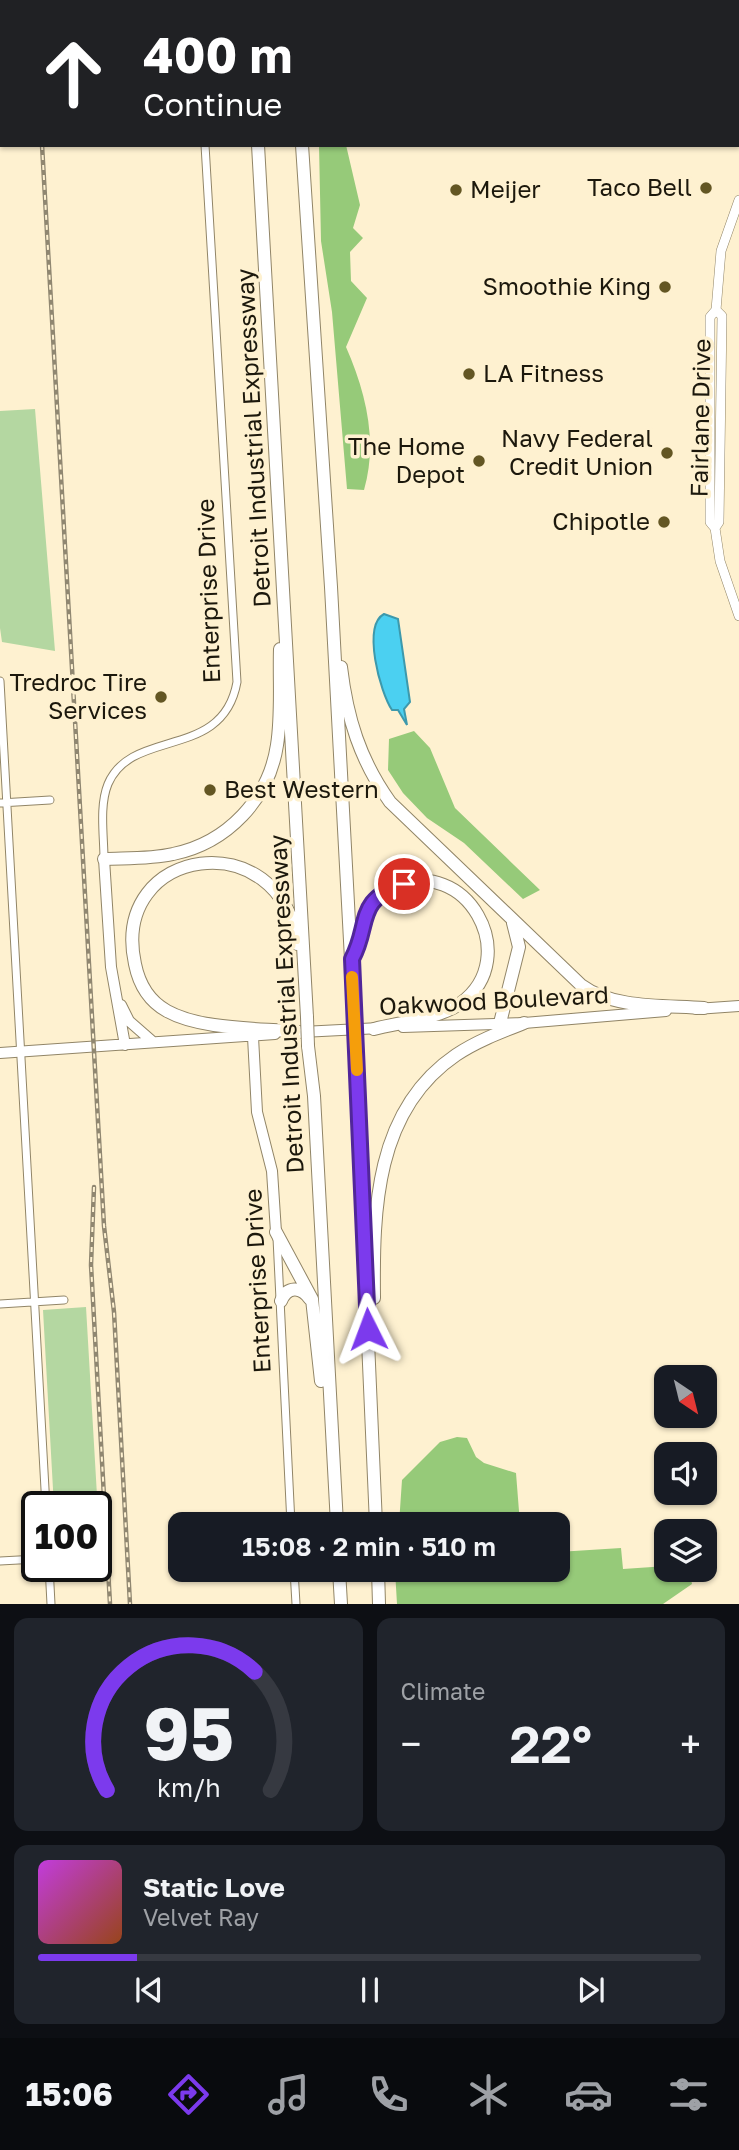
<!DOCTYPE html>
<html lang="en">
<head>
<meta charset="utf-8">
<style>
  :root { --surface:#171b24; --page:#20242c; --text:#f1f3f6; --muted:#9ea1a6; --line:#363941; --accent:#7c3aed }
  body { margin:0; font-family:"Golos Text",sans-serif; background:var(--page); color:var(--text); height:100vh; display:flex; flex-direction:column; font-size:26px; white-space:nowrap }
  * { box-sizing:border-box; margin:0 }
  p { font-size:23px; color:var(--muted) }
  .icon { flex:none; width:38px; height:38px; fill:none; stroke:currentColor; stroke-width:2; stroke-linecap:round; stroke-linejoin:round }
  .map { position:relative; height:1604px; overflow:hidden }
  .side { display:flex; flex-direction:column; gap:14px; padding:14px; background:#0d0f14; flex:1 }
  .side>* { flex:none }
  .hud { position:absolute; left:0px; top:0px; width:740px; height:147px; box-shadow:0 2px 5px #0004; background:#202124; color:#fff; overflow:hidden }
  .needle { width:46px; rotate:145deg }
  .buttons { position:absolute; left:654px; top:1365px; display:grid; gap:14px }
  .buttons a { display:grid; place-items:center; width:63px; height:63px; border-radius:14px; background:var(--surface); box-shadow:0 2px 5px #0004; font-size:35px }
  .speed { position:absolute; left:21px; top:1491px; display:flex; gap:14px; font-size:35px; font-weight:700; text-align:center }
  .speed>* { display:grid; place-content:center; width:91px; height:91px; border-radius:50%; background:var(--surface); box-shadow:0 2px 5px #0004; line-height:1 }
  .speed .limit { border:4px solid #111; border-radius:10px; background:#fff; color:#111 }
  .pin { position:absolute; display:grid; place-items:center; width:60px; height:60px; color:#fff; margin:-30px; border:4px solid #fff; border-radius:50%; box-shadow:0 2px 7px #0007 }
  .me { position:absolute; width:77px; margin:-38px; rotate:357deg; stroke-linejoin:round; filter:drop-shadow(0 0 5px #0008) }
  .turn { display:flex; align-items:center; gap:24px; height:147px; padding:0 28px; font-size:32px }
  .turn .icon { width:91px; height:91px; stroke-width:2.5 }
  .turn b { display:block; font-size:49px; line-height:60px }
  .big { font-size:52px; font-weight:600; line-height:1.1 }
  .side .widget { flex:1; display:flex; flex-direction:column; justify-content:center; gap:10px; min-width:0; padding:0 24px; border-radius:14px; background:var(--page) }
  .side .dial { align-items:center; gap:0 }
  .dial svg { height:182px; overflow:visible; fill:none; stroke:var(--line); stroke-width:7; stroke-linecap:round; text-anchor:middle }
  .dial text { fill:var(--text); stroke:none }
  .song { display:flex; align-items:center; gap:21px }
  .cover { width:84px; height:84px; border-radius:10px; background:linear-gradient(135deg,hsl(290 70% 55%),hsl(20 70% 35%)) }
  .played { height:7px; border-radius:4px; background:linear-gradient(90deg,var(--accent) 15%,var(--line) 15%) }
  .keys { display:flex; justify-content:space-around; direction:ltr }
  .heat { display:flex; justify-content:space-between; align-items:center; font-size:38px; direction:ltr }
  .side .tiles { flex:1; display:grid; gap:14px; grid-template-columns:1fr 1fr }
  .widget:last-child { grid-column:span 2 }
  .trip { position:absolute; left:168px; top:1512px; width:402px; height:70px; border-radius:14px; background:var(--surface); box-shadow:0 2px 5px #0004; font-weight:600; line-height:70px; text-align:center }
  .tabs { display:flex; height:112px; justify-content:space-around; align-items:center; background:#090b0e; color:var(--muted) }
  .tabs .icon { width:49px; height:49px }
  .tabs .current { color:var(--accent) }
  .tabs b { font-size:32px; color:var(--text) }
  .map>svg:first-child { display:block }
  .green { fill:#b4d7a1 }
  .forest { fill:#96ca79 }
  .water { fill:#4bd0f1; stroke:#3d99ac; stroke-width:2 }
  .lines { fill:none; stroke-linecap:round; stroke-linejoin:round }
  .minor-casing { stroke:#918567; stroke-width:9 }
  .tertiary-casing { stroke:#918567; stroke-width:10 }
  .secondary-casing { stroke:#918567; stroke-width:12 }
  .motorway-casing { stroke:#918567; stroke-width:14 }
  .minor { stroke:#fff; stroke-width:7 }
  .tertiary { stroke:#fff; stroke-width:9 }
  .secondary { stroke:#fff; stroke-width:10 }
  .motorway { stroke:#fff; stroke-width:12 }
  .rail-casing { stroke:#908771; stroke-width:4.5 }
  .rail { stroke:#fef1d0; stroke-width:2; stroke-dasharray:5; stroke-linecap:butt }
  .motorway-bridge-casing { stroke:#918567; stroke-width:14; stroke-linecap:butt }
  .motorway-bridge { stroke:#fff; stroke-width:12 }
  .route-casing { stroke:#51269a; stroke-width:18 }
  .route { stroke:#7c3aed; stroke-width:12 }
  .slow { stroke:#f59e0b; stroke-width:12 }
  .poi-dot { fill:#635623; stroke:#fef1d0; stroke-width:2.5 }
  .labels { text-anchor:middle; stroke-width:7; stroke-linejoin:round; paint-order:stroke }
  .poi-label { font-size:24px; fill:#1c180c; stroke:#fef1d0; text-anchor:end }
  .street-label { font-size:24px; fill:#1c180c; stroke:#fef1d0 }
</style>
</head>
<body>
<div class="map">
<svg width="739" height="1604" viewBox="0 0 739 1604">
  <rect width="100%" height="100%" fill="#fef1d0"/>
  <path class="green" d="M35,409l20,242 -53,-9 -2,-14v-217z
    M86,1307l14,240 -4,1v-41h-42l-11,-197z"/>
  <path class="forest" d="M319,145h27l14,60 -7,23 10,10 -13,14 1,29 16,17 -21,49c20,46 32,94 18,143l-17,-1 -15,-177 -11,-71z
    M414,731l16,17 25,60 85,82 -17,9 -59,-56 -37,-25 -24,-25 -15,-23 1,-31z
    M457,1437l10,1 9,19 8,6 32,10 4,51h-121l3,-44 38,-38z
    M621,1548l2,21 44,-3v4h13l11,9 1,5 -29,20h-266l-2,-34h163v-18z"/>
  <path class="water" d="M384,614l14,5 12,83 -6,7 3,16 -9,-15h-6c-12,-18 -30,-84 -8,-96z"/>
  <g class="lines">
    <g class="minor-casing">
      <path id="minor" d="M168,0v2
        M0,681l46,826
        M0,803l50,-3
        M104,859c0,-23 -5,-53 4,-75 24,-57 115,-23 129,-102l-32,-537
        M277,1238l14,286
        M0,1304l64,-4
        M0,1561l37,-2
        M49,1566l2,38
        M294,1570l2,34"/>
    </g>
    <g class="tertiary-casing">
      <path id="tertiary" d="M712,0l1,2
        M738,60l1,2
        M739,200l-18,51 -5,59 -6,7v205l5,6 5,33 19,55
        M715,528l4,-6 3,-206 -6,-6"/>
    </g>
    <g class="secondary-casing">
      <path id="secondary" d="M58,2l7,-2
        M0,16l2,-1
        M104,859l7,108 14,78
        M121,1005l8,16 24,21
        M696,1009l43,-3
        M403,1027l121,-4 142,-12
        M302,1032l78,-4
        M253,1037l4,75 15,59 4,61
        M0,1053l275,-19"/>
    </g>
    <g class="motorway-casing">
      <path id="motorway" d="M249,0v2
        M294,0l1,2
        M258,145l49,872
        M302,145l29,442 23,428
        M341,667c6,51 19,93 49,135l191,183c32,24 84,20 123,23
        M104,859c23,-1 47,0 69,-5 54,-11 96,-55 104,-109 5,-31 2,-64 3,-96
        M297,944c-15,-122 -188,-99 -162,20 4,20 14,37 32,47 34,19 93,17 132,21
        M355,952c5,-15 5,-31 14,-45 6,-9 16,-15 25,-19 71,-35 130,69 67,115 -23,16 -59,19 -87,26
        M500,1023l19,-76 -6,-24
        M355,1044l21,480
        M308,1046l6,50 23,428
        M276,1232l36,67 9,82
        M374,1298c-1,-88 1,-188 82,-243 21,-14 45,-23 68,-32
        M281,1301c6,-15 20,-15 29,-2
        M339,1570l2,34
        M378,1570l1,34"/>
    </g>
    <use href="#minor" class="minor"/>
    <use href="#tertiary" class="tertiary"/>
    <use href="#secondary" class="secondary"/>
    <use href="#motorway" class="motorway"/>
    <g class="rail-casing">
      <path id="rail" d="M34,0v2
        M42,145l62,1081 10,86 16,292
        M94,1187l-3,78 19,339"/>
    </g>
    <use href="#rail" class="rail"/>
    <g class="motorway-bridge-casing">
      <path id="motorway-bridge" d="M354,1015l1,29
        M307,1017l1,29"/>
    </g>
    <use href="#motorway-bridge" class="motorway-bridge"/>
  </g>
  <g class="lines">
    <g class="route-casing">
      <path id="route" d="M368,1329l-16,-370c19,-35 2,-59 52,-75"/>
    </g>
    <use href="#route" class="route"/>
    <path class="slow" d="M352,977l5,93"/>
  </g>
  <g class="poi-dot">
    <circle cx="706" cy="188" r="7"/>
    <circle cx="456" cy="190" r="7"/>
    <circle cx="665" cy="287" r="7"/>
    <circle cx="469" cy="374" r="7"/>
    <circle cx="667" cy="453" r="7"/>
    <circle cx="479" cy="461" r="7"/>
    <circle cx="664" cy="522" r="7"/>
    <circle cx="161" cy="697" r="7"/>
    <circle cx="210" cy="790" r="7"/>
  </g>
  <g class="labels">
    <g class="poi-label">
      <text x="692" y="196">Taco Bell</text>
      <text x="470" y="198" text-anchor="start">Meijer</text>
      <text x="651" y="295">Smoothie King</text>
      <text x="483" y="382" text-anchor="start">LA Fitness</text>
      <text x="653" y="447">Navy Federal<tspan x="653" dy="28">Credit Union</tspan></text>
      <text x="465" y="455">The Home<tspan x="465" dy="28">Depot</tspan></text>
      <text x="650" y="530">Chipotle</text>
      <text x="147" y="691">Tredroc Tire<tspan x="147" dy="28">Services</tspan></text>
      <text x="224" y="798" text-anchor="start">Best Western</text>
    </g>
    <g class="street-label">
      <text transform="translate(701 418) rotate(-89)" y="8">Fairlane Drive</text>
      <text transform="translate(254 438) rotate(-93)" y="8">Detroit Industrial Expressway</text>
      <text transform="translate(209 591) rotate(-92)" y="8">Enterprise Drive</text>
      <text transform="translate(494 1001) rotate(-3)" y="8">Oakwood Boulevard</text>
      <text transform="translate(287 1004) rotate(-93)" y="8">Detroit Industrial Expressway</text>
      <text transform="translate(258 1281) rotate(-93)" y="8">Enterprise Drive</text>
    </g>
  </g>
</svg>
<div class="buttons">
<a><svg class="needle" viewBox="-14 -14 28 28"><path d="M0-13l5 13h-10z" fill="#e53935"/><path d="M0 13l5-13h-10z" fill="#9ea1a6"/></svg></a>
<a><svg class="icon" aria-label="sound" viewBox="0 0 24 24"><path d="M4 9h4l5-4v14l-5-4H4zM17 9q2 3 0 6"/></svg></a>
<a><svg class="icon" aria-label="layers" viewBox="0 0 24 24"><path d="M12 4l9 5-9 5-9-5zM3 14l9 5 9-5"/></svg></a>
</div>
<div class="speed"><div class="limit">100</div></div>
<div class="pin" style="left:404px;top:884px;background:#d93025"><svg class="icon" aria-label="arrive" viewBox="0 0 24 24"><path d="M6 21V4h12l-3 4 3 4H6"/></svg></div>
<svg class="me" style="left:368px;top:1329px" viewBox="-20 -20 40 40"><path d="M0-17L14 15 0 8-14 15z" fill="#7c3aed" stroke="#fff" stroke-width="4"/></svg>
<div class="trip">15:08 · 2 min · 510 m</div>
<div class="hud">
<div class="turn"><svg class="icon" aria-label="ahead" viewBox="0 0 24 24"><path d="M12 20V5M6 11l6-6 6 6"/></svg><div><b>400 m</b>Continue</div></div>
</div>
</div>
<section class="side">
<div class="tiles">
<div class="widget dial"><svg viewBox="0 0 100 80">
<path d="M14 69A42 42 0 1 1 86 69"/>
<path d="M14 69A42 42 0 0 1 79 17" stroke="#7c3aed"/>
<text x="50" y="56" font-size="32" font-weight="700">95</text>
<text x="50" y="72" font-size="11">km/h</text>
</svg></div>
<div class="widget"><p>Climate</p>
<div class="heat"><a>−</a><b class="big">22°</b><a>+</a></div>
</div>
<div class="widget">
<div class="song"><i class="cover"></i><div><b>Static Love</b><p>Velvet Ray</p></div></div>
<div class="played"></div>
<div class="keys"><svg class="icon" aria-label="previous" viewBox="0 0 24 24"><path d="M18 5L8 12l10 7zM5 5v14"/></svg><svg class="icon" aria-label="pause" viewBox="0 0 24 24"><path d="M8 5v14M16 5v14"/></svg><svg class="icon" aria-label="next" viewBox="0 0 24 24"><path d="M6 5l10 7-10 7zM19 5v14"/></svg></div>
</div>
</div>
</section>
<nav class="tabs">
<b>15:06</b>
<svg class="icon current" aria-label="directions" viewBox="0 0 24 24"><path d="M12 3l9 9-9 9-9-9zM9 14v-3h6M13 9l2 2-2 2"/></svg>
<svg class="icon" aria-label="music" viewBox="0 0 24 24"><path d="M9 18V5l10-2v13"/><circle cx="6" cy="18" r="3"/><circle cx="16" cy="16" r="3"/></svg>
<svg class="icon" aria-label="phone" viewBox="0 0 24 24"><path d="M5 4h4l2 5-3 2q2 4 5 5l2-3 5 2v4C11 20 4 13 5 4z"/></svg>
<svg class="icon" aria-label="climate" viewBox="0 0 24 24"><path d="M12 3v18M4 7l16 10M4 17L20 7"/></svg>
<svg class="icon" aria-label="car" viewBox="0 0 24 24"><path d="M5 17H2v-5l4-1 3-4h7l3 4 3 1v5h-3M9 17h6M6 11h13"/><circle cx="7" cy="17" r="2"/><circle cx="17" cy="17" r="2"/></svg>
<svg class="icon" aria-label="filters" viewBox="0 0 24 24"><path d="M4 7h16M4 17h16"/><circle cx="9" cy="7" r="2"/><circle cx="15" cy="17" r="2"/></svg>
</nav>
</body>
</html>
